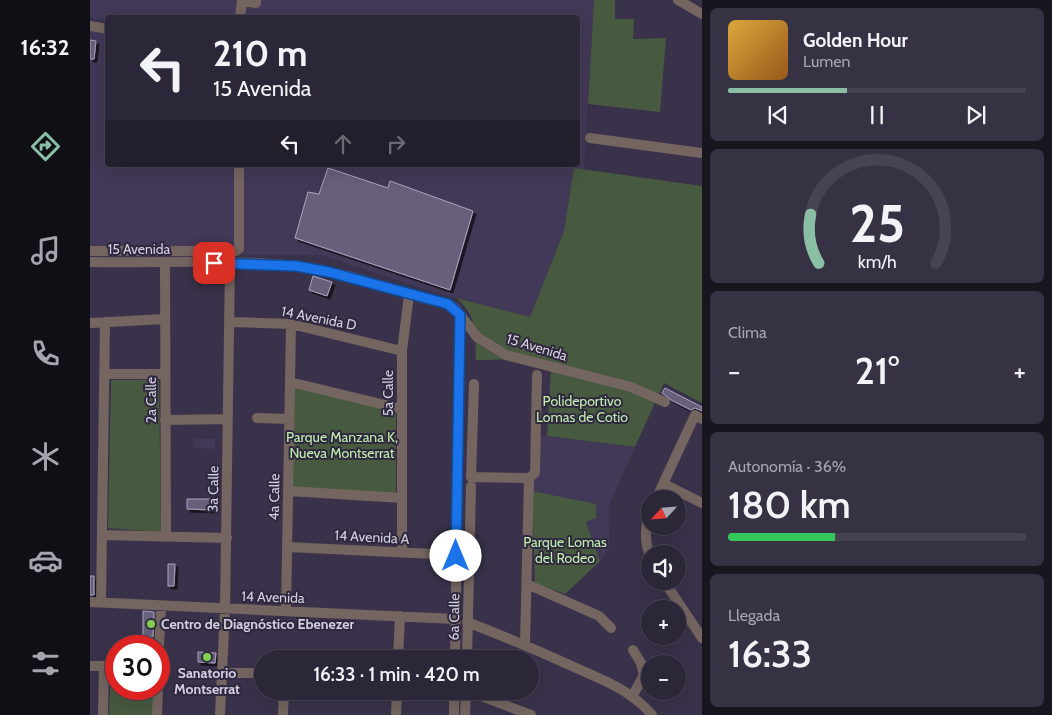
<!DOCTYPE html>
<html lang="es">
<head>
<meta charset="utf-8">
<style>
  :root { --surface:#2b2638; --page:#373243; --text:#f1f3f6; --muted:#a6a5ae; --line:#474353; --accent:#8abfa5 }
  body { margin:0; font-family:Cabin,sans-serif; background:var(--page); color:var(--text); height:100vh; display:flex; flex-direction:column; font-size:19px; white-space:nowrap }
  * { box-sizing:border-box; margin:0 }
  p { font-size:16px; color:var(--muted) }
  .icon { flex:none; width:28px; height:28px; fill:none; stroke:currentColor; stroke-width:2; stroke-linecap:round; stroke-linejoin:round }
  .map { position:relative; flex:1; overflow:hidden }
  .sheet { display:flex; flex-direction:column; gap:8px; padding:8px; background:#18151f; width:350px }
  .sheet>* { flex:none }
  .hud { position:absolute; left:15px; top:15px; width:475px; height:152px; border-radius:5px; box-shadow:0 5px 20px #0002,0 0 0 1px var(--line); background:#2b2638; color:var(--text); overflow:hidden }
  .needle { width:32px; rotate:244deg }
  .buttons { position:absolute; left:551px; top:490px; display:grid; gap:10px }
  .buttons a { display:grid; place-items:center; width:45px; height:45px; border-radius:50%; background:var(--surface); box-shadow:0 5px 20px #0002,0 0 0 1px var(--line); font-size:25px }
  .speed { position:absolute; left:15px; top:635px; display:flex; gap:10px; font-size:25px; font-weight:700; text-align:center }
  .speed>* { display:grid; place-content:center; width:65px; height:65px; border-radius:50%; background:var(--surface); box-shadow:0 5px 20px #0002,0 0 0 1px var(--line); line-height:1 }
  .speed .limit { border:8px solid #d22; background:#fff; color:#111 }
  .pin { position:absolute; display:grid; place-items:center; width:42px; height:42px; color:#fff; margin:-21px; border-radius:10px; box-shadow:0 2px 8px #0006 }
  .me { position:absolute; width:55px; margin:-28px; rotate:0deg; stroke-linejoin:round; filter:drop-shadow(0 0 4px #0008) }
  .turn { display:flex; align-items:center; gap:18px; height:105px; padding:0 25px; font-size:22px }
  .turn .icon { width:65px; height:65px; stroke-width:2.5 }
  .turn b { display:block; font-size:35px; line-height:42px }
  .lanes { display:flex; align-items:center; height:48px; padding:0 25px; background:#0003; justify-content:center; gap:25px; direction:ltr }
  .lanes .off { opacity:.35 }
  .big { font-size:38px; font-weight:600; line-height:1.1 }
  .sheet .card { flex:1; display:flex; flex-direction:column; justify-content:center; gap:8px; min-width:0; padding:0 18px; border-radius:8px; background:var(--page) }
  .sheet .dial { align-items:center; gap:0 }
  .dial svg { height:130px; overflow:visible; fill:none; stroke:var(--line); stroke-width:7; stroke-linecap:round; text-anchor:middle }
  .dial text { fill:var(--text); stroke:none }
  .song { display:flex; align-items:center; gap:15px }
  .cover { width:60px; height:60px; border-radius:8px; background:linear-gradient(135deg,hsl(40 70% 55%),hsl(30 70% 35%)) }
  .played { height:5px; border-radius:2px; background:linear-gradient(90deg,var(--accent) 40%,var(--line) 40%) }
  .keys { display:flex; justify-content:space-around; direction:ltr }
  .heat { display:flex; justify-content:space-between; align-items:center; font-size:28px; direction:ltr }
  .charge { height:8px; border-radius:4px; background:linear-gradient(90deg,#34c759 36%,var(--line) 0) }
  .trip { position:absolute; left:164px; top:650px; width:285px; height:50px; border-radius:25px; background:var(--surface); box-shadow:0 5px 20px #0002,0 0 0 1px var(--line); font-weight:600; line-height:50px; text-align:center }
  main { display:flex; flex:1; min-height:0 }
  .tab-bar { display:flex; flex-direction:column; width:90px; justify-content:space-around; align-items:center; background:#110f16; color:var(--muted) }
  .tab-bar .icon { width:35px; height:35px }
  .tab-bar .current { color:var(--accent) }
  .tab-bar b { font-size:22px; color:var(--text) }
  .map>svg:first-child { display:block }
  .built { fill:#423857 }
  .green { fill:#47593f }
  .building { fill:#675f7a; stroke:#aba3c1; filter:url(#shadow) }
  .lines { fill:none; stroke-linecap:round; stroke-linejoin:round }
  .minor { stroke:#746561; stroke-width:10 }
  .route-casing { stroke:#114b97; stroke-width:12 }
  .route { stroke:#1a73e8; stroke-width:9 }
  .poi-dot { fill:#81d050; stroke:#2f283f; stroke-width:2 }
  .labels { text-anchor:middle; stroke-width:4; stroke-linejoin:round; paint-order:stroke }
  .street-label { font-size:14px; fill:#d3cfde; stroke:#2f283f }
  .park-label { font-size:14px; fill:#bfeeac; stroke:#2f283f }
  .poi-label { font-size:14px; font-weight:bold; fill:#d3cfde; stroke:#2f283f; text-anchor:start }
</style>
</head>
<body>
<main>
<nav class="tab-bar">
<b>16:32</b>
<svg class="icon current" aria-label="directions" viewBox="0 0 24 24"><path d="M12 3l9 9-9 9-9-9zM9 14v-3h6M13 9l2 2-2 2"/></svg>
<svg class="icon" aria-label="music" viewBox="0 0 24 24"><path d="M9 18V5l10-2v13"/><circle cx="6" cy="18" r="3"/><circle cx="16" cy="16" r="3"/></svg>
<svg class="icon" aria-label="phone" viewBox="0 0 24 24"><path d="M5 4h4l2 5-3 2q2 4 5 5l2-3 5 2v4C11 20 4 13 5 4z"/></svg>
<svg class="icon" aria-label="climate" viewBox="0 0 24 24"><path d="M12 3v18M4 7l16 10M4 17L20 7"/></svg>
<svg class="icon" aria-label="car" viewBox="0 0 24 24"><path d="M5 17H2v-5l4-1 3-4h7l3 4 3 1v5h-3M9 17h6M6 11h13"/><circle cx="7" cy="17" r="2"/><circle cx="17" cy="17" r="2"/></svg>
<svg class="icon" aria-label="filters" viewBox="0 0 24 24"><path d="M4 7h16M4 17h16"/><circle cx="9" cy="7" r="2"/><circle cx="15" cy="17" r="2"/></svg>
</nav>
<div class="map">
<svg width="612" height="715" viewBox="0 0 612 715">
  <defs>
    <filter id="shadow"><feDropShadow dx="3" dy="3" stdDeviation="0" flood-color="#0009"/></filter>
  </defs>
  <rect width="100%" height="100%" fill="#39324a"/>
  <path class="built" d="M0,0h504l-10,170 -10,-2 -10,63 -34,86 -97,-25 -112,-37h-78v-7l-153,2v-219l17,2 1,132h470v-147h-470l-1,3 -17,-3z
    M445,436h12l88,11 -25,56 -1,45 -9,13 -14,-40 -54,-30z
    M104,439h21v10l-22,-1z"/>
  <path class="green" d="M504,0h21v19h19l-1,20 33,-1 -6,74 -72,-8z
    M484,168l128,18v217l-38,-20 -29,64 -88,-11 4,-66 -12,-11 -63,1c-1,-26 2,-44 -20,-62l74,19 34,-86z
    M21,380h48l2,152 -53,-4z
    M203,386l103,25v83l-105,-6z
    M442,491l64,13v14l-10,4 14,39 -35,33 -30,-11z
    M21,667h5v22h39l-1,26h-45z"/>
  <path class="building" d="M0,40l6,1 -2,18h-4z
    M238,168l60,20 2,-7 83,30 -23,79 -155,-52 13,-46 11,2z
    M223,276l19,6 -5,14 -18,-6z
    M575,388l37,19v4l-7,-3 -4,2 -20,-10 -9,-7z
    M97,499h24v11l-24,-1z
    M78,564h7l-1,22h-6z
    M0,576h4v19h-4z
    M53,611l11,1 -1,25h-10z
    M108,652l18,1 -1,10 -17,-1z"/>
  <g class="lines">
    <path class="minor" d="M588,0l24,14
      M150,18l2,-17 14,2v-3
      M0,26l18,3
      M500,138l112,15
      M0,251h146l3,-2v-84
      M0,262c68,1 138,-3 206,4 52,6 101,26 152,38l8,5 21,28 29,18 125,32 34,15
      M75,263l1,273
      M140,322l61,2 111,27
      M0,323l75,-4
      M15,374h60
      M200,382l112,27
      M384,384l-3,93 58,1
      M167,418l32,1
      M75,420l63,-1
      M439,478l6,-5 2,-98
      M574,484l38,19
      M198,491l114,7
      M566,499l39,-84 7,4
      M560,511c-5,15 -6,30 0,45
      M13,535l124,3
      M197,547l169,8
      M312,552v-201l7,-56
      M574,581l38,57
      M437,584l72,32 12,12
      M0,602l365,17
      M11,602l4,-280
      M196,611l5,-287
      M377,622c36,14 72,29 107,45 29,13 57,23 78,48
      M435,644l4,-166
      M69,646l2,-40
      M308,659l2,-43
      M365,659l5,-344
      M377,659l4,-173
      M0,666h26
      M132,673h40
      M378,691l63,24
      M543,695l11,-20 -3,-12 -8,-13
      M13,715l1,-49
      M67,715l1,-26
      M130,715l5,-106 5,-346
      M193,715l1,-24
      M306,715l1,-24
      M364,715v-24
      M375,715l1,-24"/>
  </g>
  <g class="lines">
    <g class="route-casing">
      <path id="route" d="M124,263l82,3 33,6 119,32 12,11 -4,241"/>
    </g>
    <use href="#route" class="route"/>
  </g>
  <g class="poi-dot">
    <circle cx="61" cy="624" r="5"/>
    <circle cx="117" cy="657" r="5"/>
  </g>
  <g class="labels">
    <g class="street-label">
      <text x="49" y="254">15 Avenida</text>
      <text transform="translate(229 318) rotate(11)" y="5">14 Avenida D</text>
      <text transform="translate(447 347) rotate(17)" y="5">15 Avenida</text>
      <text transform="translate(298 393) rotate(-90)" y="5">5a Calle</text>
      <text transform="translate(61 400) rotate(-90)" y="5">2a Calle</text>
      <text transform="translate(123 489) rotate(-89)" y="5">3a Calle</text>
      <text transform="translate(184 497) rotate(-89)" y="5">4a Calle</text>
      <text transform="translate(282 537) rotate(3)" y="5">14 Avenida A</text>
      <text transform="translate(183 597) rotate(2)" y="5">14 Avenida</text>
      <text transform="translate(364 617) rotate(-89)" y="5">6a Calle</text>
    </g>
    <g class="park-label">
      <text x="492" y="406">Polideportivo<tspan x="492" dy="16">Lomas de Cotio</tspan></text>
      <text x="252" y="442">Parque Manzana K,<tspan x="252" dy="16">Nueva Montserrat</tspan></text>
      <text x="475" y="547">Parque Lomas<tspan x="475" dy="16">del Rodeo</tspan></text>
    </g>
    <g class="poi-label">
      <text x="71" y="629">Centro de Diagnóstico Ebenezer</text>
      <text x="117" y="678" text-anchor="middle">Sanatorio<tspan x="117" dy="16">Montserrat</tspan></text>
    </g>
  </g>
</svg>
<div class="buttons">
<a><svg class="needle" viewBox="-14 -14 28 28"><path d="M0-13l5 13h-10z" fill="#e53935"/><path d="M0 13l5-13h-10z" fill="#a6a5ae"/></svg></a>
<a><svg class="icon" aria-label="sound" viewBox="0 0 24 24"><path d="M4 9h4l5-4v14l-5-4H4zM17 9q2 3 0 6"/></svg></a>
<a>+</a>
<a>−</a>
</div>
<div class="speed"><div class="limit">30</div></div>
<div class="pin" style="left:124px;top:263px;background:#d93025"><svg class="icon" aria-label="arrive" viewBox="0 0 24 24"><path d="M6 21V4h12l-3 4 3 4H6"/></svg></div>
<svg class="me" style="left:366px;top:556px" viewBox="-20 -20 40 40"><circle r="19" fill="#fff"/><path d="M0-13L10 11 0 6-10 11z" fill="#1a73e8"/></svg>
<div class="trip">16:33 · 1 min · 420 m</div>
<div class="hud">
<div class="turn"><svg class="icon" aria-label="left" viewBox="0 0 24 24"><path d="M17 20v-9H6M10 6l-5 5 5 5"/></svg><div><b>210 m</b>15 Avenida</div></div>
<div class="lanes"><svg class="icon" aria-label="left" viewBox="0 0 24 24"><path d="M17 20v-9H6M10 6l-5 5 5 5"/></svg><svg class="icon off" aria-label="ahead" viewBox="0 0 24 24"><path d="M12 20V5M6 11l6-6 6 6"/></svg><svg class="icon off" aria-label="right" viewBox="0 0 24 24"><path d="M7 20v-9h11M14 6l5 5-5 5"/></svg></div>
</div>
</div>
<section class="sheet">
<div class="card">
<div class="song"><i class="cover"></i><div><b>Golden Hour</b><p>Lumen</p></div></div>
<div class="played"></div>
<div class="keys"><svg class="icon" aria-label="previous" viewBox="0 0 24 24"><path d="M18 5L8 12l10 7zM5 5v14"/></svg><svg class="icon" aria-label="pause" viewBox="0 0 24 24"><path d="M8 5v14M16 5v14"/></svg><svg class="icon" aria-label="next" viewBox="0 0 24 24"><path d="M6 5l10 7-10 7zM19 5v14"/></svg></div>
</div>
<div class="card dial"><svg viewBox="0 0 100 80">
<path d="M14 69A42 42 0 1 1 86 69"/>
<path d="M14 69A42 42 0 0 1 9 39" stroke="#8abfa5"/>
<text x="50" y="56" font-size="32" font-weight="700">25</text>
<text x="50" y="72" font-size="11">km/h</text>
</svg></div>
<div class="card"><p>Clima</p>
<div class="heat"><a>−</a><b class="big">21°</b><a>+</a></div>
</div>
<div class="card"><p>Autonomía · 36%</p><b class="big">180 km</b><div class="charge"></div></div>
<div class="card"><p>Llegada</p><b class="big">16:33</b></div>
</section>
</main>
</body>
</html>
